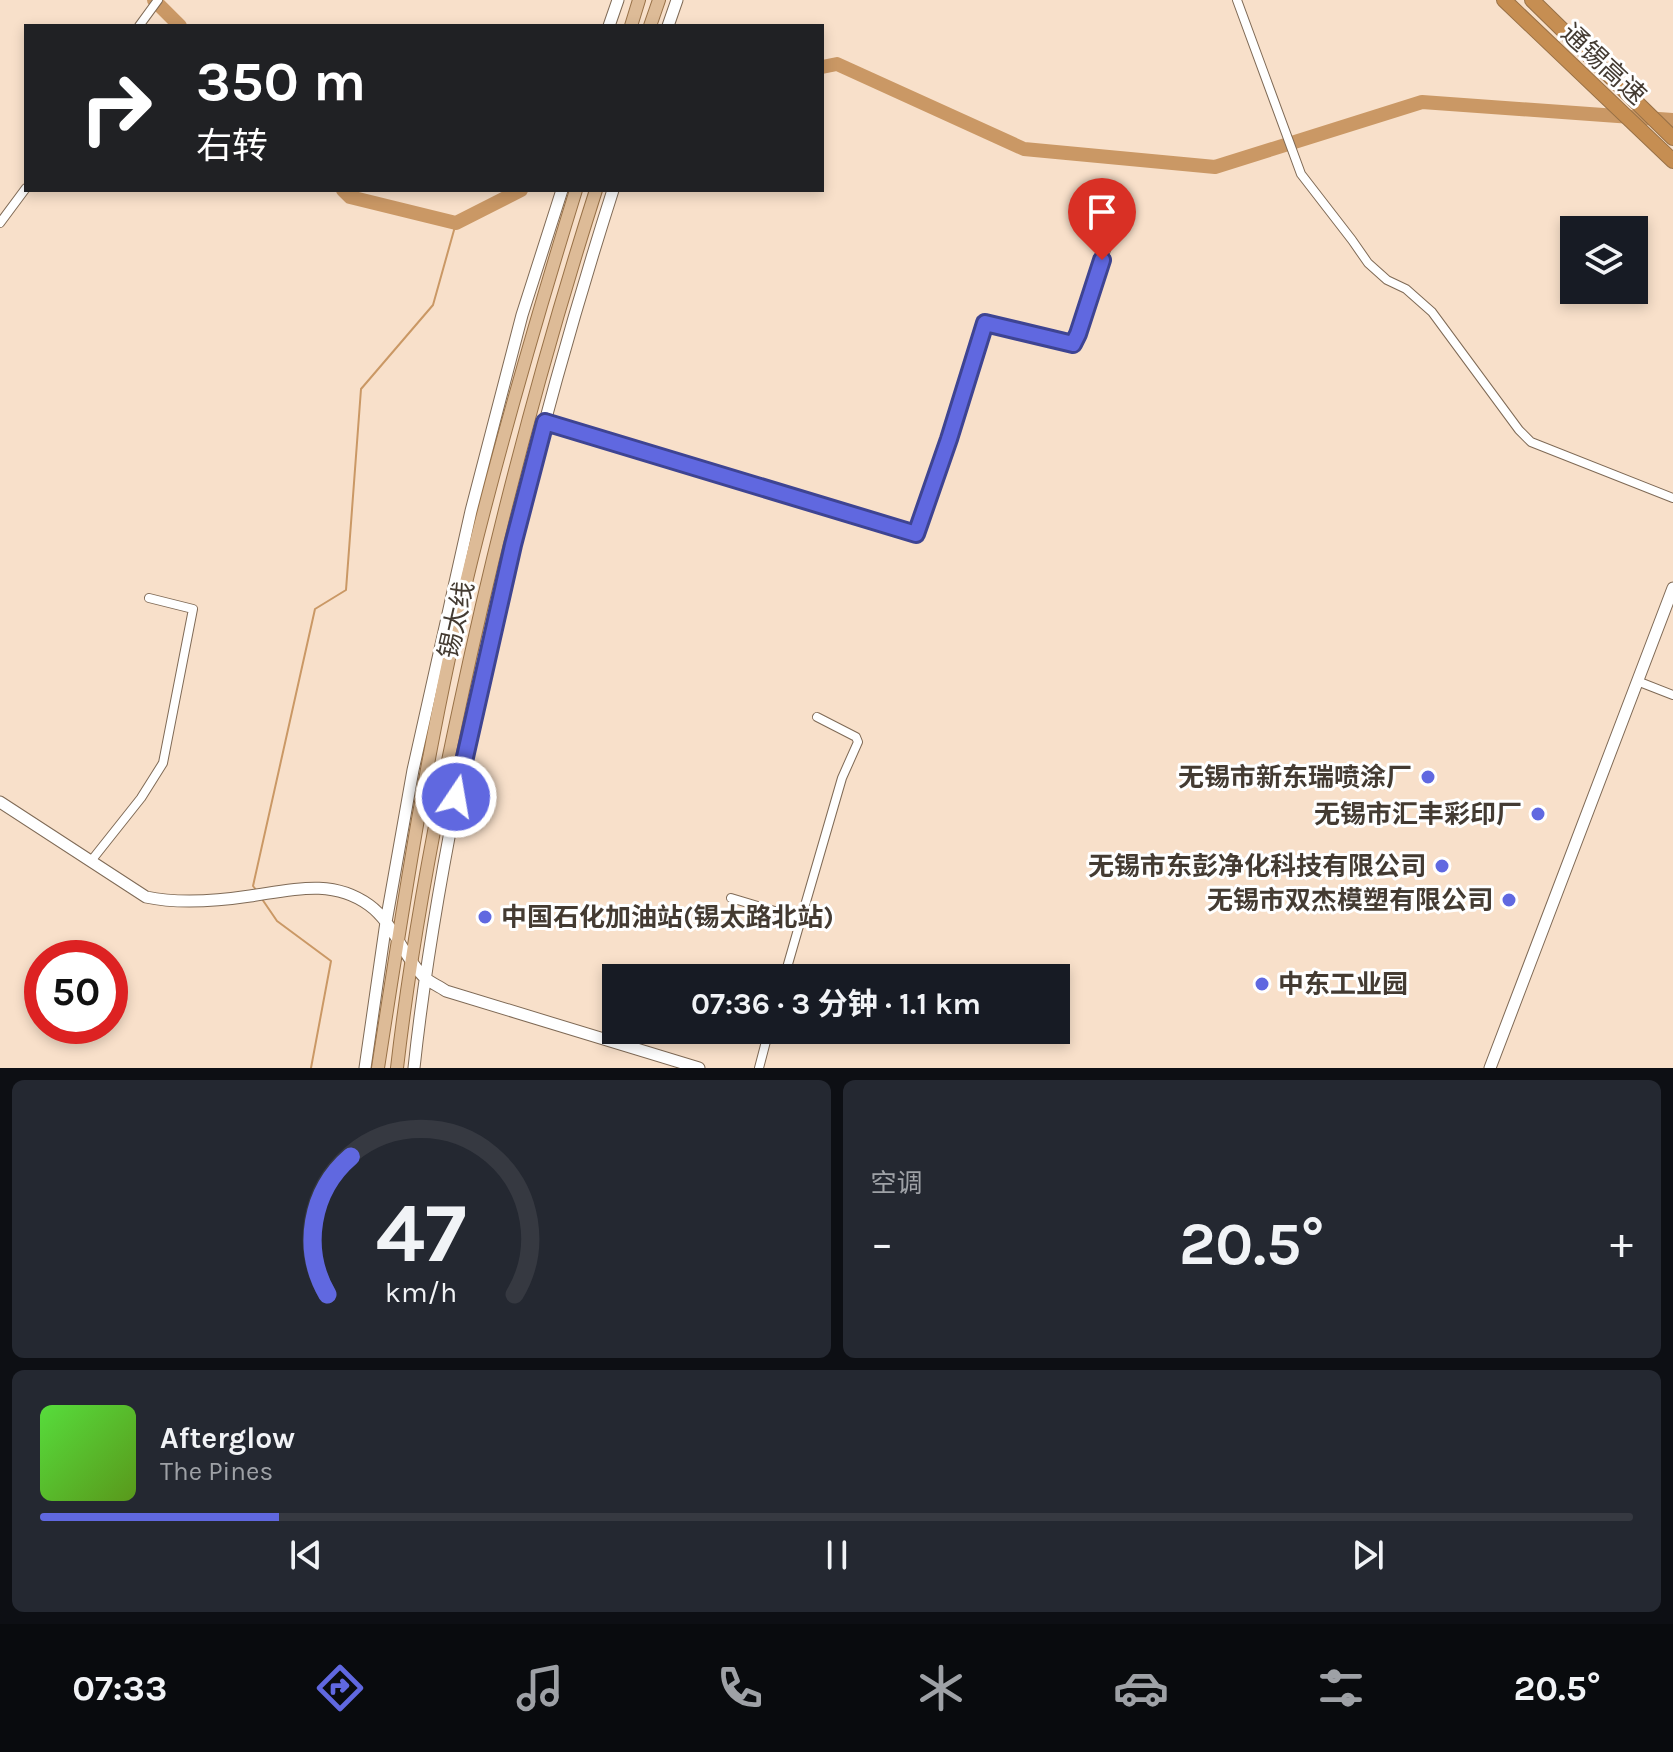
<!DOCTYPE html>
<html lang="zh">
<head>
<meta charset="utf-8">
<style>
  :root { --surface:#171b24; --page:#242831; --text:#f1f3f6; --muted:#9ea1a6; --line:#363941; --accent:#6068e0 }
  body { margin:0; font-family:Karla,"Noto Sans SC",sans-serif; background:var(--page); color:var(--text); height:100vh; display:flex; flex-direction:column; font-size:30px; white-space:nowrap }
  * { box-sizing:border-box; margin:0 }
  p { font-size:26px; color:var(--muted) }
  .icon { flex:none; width:44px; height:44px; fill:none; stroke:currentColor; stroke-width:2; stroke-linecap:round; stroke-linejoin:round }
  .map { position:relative; height:1068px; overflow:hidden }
  .side { display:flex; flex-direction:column; gap:12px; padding:12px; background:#0d0f14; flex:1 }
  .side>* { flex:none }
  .guide { position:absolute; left:24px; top:24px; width:800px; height:168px; border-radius:0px; box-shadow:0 4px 12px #0003; background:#202124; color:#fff; overflow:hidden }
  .fabs { position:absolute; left:1560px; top:216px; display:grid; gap:16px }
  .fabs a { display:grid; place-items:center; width:88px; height:88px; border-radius:0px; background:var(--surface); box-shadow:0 4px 12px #0003; font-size:40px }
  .speed { position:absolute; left:24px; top:940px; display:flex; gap:16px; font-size:40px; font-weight:700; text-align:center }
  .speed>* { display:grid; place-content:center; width:104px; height:104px; border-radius:50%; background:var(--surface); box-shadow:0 4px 12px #0003; line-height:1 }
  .speed .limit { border:12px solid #d22; background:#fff; color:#111 }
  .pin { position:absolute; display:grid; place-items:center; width:68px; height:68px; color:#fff; margin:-82px -34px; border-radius:50% 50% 50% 0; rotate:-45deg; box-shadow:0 0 8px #0007 }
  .pin .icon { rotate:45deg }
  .me { position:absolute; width:88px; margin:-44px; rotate:12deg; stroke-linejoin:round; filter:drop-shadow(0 0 6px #0008) }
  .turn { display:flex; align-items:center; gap:28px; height:168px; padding:0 40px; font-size:36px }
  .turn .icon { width:104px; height:104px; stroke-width:2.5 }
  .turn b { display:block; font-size:56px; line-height:68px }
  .big { font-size:60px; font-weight:700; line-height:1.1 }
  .side .card { flex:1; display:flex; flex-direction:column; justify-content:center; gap:12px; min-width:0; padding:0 28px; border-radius:12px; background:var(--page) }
  .side .dial { align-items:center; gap:0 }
  .dial svg { height:208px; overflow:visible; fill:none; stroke:var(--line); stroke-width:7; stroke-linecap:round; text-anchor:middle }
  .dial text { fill:var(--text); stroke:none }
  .song { display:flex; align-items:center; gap:24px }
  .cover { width:96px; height:96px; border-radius:12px; background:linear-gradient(135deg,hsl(110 70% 55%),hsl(90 70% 35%)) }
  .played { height:8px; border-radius:4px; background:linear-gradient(90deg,var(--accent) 15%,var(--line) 15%) }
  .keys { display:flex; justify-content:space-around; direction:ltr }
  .heat { display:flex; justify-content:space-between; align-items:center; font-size:44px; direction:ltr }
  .side .tiles { flex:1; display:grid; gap:12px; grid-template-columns:1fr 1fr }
  .card:last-child { grid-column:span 2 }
  .trip { position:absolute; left:602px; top:964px; width:468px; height:80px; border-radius:0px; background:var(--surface); box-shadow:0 4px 12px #0003; font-weight:700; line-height:80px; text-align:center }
  .menu { display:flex; height:128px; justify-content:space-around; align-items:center; background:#090b0e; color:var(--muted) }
  .menu .icon { width:56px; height:56px }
  .menu .selected { color:var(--accent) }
  .menu b { font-size:36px; color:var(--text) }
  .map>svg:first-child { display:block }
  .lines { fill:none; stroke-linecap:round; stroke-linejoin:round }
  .stream { stroke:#ca9865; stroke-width:2 }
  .river { stroke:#ca9865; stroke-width:14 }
  .street-casing { stroke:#7f6a56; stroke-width:10 }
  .secondary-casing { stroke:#7f6a56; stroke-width:13 }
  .primary-casing { stroke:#987147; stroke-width:14 }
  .highway-casing { stroke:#987147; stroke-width:16 }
  .street { stroke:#fff; stroke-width:8 }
  .secondary { stroke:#fff; stroke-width:11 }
  .primary { stroke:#ddbb97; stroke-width:12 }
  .highway { stroke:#c68e52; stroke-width:14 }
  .route-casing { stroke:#3e4492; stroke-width:20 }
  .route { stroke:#6068e0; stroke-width:14 }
  .poi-dot { fill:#6068e0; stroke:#fff; stroke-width:3 }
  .labels { text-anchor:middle; stroke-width:6; stroke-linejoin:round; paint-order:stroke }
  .street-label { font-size:26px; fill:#443b32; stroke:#fff }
  .poi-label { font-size:26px; font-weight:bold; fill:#443b32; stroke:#fff; text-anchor:end }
</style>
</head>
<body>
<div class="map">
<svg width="1673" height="1068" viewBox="0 0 1673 1068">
  <rect width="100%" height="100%" fill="#f8e0ca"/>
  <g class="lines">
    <path class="stream" d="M257,891l-4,-5 62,-277 31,-19 15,-201 72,-84 23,-82
      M262,899l15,22 54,40 -20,107"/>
    <path class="river" d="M154,0l26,26
      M822,67l15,-3 187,85 191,18 207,-65 251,18
      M343,190l7,7 106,26 65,-33"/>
    <g class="street-casing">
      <path id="street" d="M1237,0l64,174 51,66 16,23 19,17 19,9 26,23 87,118 12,12 142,56
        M139,26l19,-26
        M0,223l26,-35
        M545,422l371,112 42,-124 27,-87 88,21 5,-10 32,-96
        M1637,681l36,14
        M91,861l50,-63 22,-35 30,-154 -44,-11
        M731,898l70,21 41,-141 16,-36 -2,-5 -39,-20
        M784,978l17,-59
        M759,1068l10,-38"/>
    </g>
    <g class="secondary-casing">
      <path id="secondary" d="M609,26l9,-26
        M668,26l9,-26
        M0,802l146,95c33,7 71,4 104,-1 41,-6 82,-18 119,9 25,18 34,52 56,73 6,5 14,8 21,13l253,77
        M365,1068l21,-146 27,-152 58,-259 51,-196 40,-125
        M414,1068c13,-122 36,-244 62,-364 38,-173 83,-345 137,-514
        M1490,1068l183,-480"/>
    </g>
    <g class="primary-casing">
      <path id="primary" d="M631,26l8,-26
        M650,26l9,-26
        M378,1068c26,-169 52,-339 93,-506 31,-125 67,-249 105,-372
        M397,1068c14,-122 37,-244 63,-364 37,-173 82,-345 136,-514"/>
    </g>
    <g class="highway-casing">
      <path id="highway" d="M1504,0l169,161
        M1532,0l141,138"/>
    </g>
    <use href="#street" class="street"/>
    <use href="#secondary" class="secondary"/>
    <use href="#primary" class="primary"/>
    <use href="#highway" class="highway"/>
  </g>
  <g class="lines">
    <g class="route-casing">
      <path id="route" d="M456,797l57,-252 32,-123 371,112 33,-95 36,-116 88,21 5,-10 24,-74"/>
    </g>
    <use href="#route" class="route"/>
  </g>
  <g class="poi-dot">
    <circle cx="1428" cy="777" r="8"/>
    <circle cx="1538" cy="814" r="8"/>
    <circle cx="1442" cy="866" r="8"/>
    <circle cx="1509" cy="900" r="8"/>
    <circle cx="485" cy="917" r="8"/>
    <circle cx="1262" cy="984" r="8"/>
  </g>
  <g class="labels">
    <g class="street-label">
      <text transform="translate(1604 64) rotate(43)" y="9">通锡高速</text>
      <text transform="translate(456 620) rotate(-77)" y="9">锡太线</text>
    </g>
    <g class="poi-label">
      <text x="1412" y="786">无锡市新东瑞喷涂厂</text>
      <text x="1522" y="823">无锡市汇丰彩印厂</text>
      <text x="1426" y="875">无锡市东彭净化科技有限公司</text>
      <text x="1493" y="909">无锡市双杰模塑有限公司</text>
      <text x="501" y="926" text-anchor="start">中国石化加油站(锡太路北站)</text>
      <text x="1278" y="993" text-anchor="start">中东工业园</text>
    </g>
  </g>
</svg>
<div class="fabs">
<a><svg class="icon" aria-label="layers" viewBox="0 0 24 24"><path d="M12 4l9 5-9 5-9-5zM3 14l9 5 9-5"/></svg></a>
</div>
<div class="speed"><div class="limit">50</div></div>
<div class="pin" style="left:1102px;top:260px;background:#d93025"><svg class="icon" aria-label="arrive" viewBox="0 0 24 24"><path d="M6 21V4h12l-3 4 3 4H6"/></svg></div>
<svg class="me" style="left:456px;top:797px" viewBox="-20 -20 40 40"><circle r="17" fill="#6068e0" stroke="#fff" stroke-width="3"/><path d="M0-11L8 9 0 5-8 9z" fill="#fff"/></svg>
<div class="trip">07:36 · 3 分钟 · 1.1 km</div>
<div class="guide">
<div class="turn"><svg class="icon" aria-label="right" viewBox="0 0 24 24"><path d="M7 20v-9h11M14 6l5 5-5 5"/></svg><div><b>350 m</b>右转</div></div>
</div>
</div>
<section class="side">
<div class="tiles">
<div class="card dial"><svg viewBox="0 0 100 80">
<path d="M14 69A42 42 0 1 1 86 69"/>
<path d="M14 69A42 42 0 0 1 23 16" stroke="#6068e0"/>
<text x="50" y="56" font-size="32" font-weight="700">47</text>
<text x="50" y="72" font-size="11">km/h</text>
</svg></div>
<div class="card"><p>空调</p>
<div class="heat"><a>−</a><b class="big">20.5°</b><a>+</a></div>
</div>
<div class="card">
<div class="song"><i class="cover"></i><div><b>Afterglow</b><p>The Pines</p></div></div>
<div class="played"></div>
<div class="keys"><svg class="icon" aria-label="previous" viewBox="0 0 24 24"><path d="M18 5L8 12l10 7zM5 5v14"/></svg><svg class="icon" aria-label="pause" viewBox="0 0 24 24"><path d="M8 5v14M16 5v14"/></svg><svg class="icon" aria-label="next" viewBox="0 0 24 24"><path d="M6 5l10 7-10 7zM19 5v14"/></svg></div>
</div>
</div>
</section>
<nav class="menu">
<b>07:33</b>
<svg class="icon selected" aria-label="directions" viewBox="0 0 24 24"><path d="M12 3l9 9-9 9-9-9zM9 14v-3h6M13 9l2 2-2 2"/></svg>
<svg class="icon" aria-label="music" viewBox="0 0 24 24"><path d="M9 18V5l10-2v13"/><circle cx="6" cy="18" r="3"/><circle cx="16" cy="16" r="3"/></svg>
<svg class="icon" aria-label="phone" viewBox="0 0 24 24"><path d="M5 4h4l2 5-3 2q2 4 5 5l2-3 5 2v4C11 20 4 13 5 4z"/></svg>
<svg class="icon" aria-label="climate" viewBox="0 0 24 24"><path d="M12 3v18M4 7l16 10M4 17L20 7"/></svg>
<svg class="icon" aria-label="car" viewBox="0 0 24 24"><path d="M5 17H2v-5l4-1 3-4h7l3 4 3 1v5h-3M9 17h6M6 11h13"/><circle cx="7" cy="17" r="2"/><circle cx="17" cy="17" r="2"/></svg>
<svg class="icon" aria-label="filters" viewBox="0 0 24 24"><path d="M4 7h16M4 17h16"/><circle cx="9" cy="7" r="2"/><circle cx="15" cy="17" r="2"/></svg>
<b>20.5°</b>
</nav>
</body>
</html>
